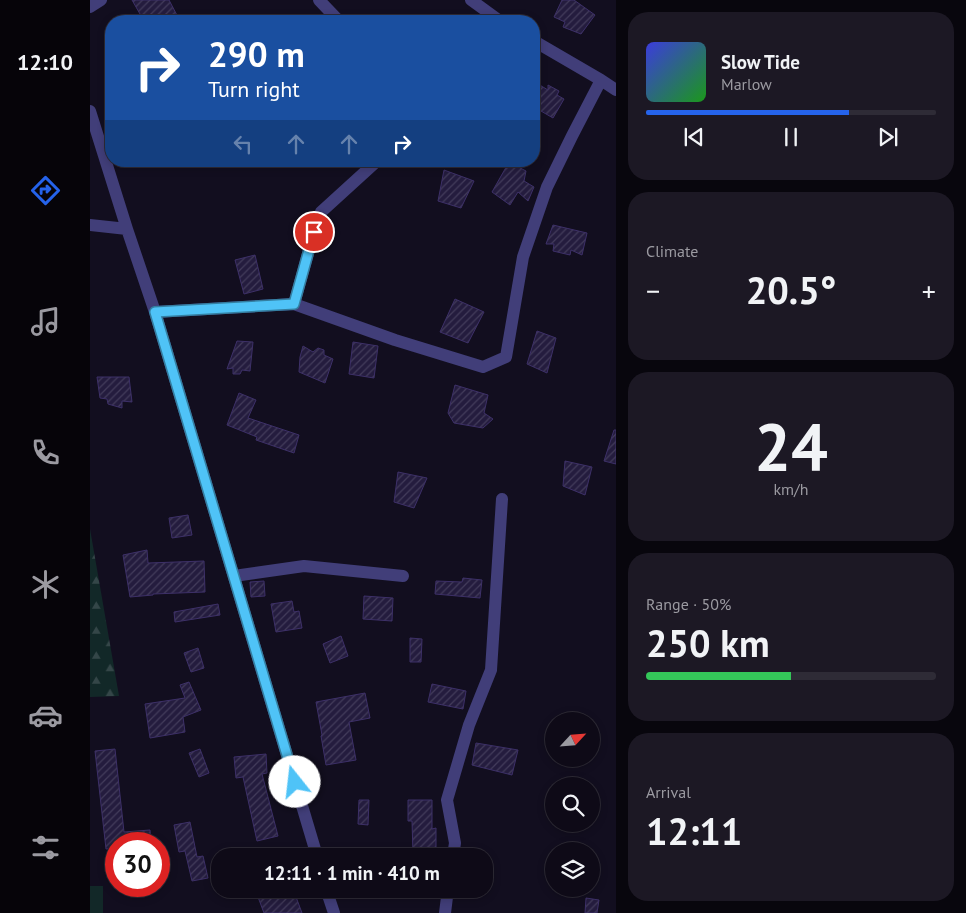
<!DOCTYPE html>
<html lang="en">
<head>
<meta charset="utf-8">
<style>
  :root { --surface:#0e0a17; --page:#1c1824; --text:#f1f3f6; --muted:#9b9aa1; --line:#2e2b36; --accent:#2563eb }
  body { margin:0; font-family:"PT Sans",sans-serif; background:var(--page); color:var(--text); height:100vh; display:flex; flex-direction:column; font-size:19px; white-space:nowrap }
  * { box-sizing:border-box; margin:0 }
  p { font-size:16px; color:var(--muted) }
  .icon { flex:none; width:28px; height:28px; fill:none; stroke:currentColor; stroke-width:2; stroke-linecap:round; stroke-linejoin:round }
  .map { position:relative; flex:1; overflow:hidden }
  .details { display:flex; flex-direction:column; gap:12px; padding:12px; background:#08060d; width:350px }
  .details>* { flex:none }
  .hud { position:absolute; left:15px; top:15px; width:435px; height:152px; border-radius:20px; box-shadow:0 2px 8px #0003,0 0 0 1px var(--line); background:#1a4fa0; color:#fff; overflow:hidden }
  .needle { width:32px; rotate:64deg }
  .tools { position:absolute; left:455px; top:712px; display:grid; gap:10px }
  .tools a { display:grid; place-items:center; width:55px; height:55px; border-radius:50%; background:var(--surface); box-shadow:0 2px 8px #0003,0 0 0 1px var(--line); font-size:25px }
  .speed { position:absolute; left:15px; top:832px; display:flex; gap:10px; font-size:25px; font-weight:700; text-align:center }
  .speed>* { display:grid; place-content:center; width:65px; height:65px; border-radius:50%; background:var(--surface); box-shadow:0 2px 8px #0003,0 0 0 1px var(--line); line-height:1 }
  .speed .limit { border:8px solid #d22; background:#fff; color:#111 }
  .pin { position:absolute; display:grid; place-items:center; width:42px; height:42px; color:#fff; margin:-21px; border:2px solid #fff; border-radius:50%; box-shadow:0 1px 5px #0007 }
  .me { position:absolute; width:55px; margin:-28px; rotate:344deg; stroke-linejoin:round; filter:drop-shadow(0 0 4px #0008) }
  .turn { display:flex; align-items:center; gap:18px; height:105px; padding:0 20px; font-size:22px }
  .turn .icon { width:65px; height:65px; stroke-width:2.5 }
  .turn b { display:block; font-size:35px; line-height:42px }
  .lanes { display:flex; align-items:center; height:48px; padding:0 20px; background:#0003; justify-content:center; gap:25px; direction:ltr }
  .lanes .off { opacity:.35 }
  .big { font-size:38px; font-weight:600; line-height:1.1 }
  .details .card { flex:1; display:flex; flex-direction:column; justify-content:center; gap:8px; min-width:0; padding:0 18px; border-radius:20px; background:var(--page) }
  .details .dial { align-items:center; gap:0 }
  .dial b { font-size:65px; line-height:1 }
  .song { display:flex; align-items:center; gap:15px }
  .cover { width:60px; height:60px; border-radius:8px; background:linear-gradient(135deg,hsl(240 70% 55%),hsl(120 70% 35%)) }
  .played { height:5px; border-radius:2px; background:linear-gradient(90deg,var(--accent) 70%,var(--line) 70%) }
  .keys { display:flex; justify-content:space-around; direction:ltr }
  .heat { display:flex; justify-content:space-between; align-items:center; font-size:28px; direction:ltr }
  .charge { height:8px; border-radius:4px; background:linear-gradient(90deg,#34c759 50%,var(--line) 0) }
  .trip { position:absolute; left:121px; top:848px; width:282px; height:50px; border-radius:20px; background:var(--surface); box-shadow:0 2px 8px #0003,0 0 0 1px var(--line); font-weight:600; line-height:50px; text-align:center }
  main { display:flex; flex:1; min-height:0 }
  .tab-bar { display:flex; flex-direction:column; width:90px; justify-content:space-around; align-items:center; background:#060409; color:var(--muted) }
  .tab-bar .icon { width:35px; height:35px }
  .tab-bar .selected { color:var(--accent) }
  .tab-bar b { font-size:22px; color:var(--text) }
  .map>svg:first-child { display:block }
  .forest { fill:url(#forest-firs) }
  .garden { fill:#122828 }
  .building { fill:url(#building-hatch); stroke:#3d3068 }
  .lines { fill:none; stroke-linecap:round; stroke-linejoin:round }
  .minor { stroke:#413e79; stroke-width:12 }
  .route-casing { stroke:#337fa1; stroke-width:12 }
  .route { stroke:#4fc3f7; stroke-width:9 }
</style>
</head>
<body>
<main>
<nav class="tab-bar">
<b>12:10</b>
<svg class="icon selected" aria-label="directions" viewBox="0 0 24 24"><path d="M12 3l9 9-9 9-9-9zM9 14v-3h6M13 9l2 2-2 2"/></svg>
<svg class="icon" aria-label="music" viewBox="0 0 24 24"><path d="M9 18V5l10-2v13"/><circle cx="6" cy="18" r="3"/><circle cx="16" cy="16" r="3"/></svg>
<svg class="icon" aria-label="phone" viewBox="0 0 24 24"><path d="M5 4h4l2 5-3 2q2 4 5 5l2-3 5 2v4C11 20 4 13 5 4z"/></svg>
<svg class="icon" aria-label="climate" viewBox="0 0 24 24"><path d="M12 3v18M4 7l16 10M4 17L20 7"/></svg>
<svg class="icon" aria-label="car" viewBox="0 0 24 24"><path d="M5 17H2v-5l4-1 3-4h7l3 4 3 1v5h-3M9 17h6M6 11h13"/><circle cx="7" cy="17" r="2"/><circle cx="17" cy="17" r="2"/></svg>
<svg class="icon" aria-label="filters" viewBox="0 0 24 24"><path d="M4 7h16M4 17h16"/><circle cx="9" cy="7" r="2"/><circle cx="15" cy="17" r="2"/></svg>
</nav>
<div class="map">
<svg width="526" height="913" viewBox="0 0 526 913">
  <defs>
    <pattern id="forest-firs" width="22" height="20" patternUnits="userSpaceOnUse" patternTransform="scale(1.25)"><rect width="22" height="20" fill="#122828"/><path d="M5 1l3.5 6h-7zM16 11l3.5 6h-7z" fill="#344648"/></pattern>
    <pattern id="building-hatch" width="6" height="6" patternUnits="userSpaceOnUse" patternTransform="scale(1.25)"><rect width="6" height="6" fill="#241c3e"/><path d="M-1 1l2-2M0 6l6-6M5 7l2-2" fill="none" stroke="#433c5b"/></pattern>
  </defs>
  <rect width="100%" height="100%" fill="#120e1f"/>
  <path class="forest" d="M0,529l29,167 -29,1z"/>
  <path class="garden" d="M0,886h13v27h-13z"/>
  <path class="building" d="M42,0h37l11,21h-36z
    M472,0h12l21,15 -14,19 -18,-7 2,-5 -11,-5z
    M448,84l10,6v-5l11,6 -2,4 7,4 -11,19 -19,-11v-15z
    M419,162l17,9 -2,10 10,6 -6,14 -10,-9 -8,13 -18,-13z
    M354,170l30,11 -13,27 -23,-7z
    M463,225l34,8 -5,22 -11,-5 -1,5 -17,-4 1,-7h-8z
    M165,255l8,34 -19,5 -9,-34z
    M365,299l29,13 -16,31 -28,-11z
    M447,331l19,7 -9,35 -20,-9z
    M147,341l16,1 -3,29 -8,-1 -2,4h-7v-6l-6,1z
    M263,342l25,4 -4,32 -25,-4z
    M213,346l10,6 5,-4 6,2v5l9,4 -8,24 -26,-11 1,-15z
    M7,377h32l3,25 -10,-1v7l-14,-4 -1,-5 -7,-1z
    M365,385l33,10 -4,18 9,6 -10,9 -29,-5 -6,-10z
    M149,393l17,7 -8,18 51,17 -5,18 -38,-13 1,-3 -30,-12z
    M524,430h2v34l-12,-3z
    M475,461l27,6 -7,28 -22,-9z
    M308,472l29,6 -13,30 -20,-6z
    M98,515l4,20 -20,3 -3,-20z
    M57,550l1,13 56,-2 1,31 -52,2v1l-23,2 -7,-42z
    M373,578l19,2 -2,18 -45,-4 1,-13 26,1z
    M174,581l1,15 -14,1 -1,-15z
    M274,596l29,2 -1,23 -29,-2z
    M202,601l2,11 5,-1 3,17 -26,4 -5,-28z
    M128,604l2,11 -45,7 -1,-10z
    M251,636l7,20 -18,7 -7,-19z
    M320,638l12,1 -1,23h-11z
    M108,648l6,20 -13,4 -7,-19z
    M99,682l12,28 -18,7 2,15 -35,6 -5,-34 40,-6 -5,-13z
    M342,684l34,7 -3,18 -35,-7z
    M275,693l5,25 -21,4 7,38 -30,5 -5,-29 1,-1 -6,-33z
    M386,743l42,7 -6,25 -40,-10z
    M25,749l9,83 26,-2 1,14h-35v4l-10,1 -11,-98z
    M110,749l9,24 -10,4 -10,-24z
    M176,754l1,19 -5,1 16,62 -21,5 -14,-64 -7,1 -2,-21z
    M269,800h10l-1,25 -10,-1z
    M318,800h24v29l4,-1v26h-23l-1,-33h-4z
    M100,822l7,35 6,-1 5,22 -16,3 -7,-30 -6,1 -5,-27z
    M165,889h38l9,24h-38z
    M496,898l13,2 -2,13h-12z"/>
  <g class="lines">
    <path class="minor" d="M229,0l19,20
      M381,0l29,21
      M0,7l11,-7
      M444,41l67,39 15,10
      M0,111l37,118 28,83 162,544
      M0,225l37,4
      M204,304l20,-72 7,-20 56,-51
      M65,312l139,-8 101,36 88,27 23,-10 17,-100 24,-70 25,-51 29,-56
      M144,576l70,-10 99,10
      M363,856l2,-13 -8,-43 22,-75 22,-55 11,-171
      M236,889l8,24
      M355,913l3,-24"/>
  </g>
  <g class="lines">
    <g class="route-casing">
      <path id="route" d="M205,782l-140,-470 139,-8 20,-72"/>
    </g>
    <use href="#route" class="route"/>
  </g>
</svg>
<div class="tools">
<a><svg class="needle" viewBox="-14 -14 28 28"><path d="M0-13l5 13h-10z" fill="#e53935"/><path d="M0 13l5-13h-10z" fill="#9b9aa1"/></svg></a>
<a><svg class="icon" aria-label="search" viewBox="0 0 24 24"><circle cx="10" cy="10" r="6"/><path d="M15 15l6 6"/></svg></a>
<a><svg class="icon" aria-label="layers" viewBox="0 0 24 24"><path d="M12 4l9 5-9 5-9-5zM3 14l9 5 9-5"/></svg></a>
</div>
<div class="speed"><div class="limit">30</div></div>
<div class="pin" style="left:224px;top:232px;background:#d93025"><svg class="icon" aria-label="arrive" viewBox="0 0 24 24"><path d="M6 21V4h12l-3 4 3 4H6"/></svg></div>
<svg class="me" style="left:205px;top:782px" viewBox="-20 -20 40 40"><circle r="19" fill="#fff"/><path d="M0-13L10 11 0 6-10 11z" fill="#4fc3f7"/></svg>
<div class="trip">12:11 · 1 min · 410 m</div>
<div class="hud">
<div class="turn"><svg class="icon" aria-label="right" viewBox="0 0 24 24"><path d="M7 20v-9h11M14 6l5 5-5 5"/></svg><div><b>290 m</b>Turn right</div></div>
<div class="lanes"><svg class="icon off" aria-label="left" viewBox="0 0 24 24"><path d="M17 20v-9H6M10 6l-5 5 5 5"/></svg><svg class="icon off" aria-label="ahead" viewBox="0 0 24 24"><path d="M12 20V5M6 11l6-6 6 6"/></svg><svg class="icon off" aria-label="ahead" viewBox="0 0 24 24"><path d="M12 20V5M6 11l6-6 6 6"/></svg><svg class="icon" aria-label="right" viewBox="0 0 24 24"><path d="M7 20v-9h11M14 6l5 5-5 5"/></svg></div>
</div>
</div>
<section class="details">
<div class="card">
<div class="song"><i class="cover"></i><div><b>Slow Tide</b><p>Marlow</p></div></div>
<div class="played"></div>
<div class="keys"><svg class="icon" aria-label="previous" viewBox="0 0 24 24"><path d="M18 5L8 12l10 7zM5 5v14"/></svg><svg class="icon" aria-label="pause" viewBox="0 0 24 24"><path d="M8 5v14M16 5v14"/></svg><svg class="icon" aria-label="next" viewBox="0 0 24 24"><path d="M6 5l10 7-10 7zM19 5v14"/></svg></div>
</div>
<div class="card"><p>Climate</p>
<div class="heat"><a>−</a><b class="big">20.5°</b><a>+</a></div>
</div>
<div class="card dial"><b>24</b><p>km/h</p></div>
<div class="card"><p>Range · 50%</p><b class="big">250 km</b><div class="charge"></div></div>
<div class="card"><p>Arrival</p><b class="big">12:11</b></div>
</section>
</main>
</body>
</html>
